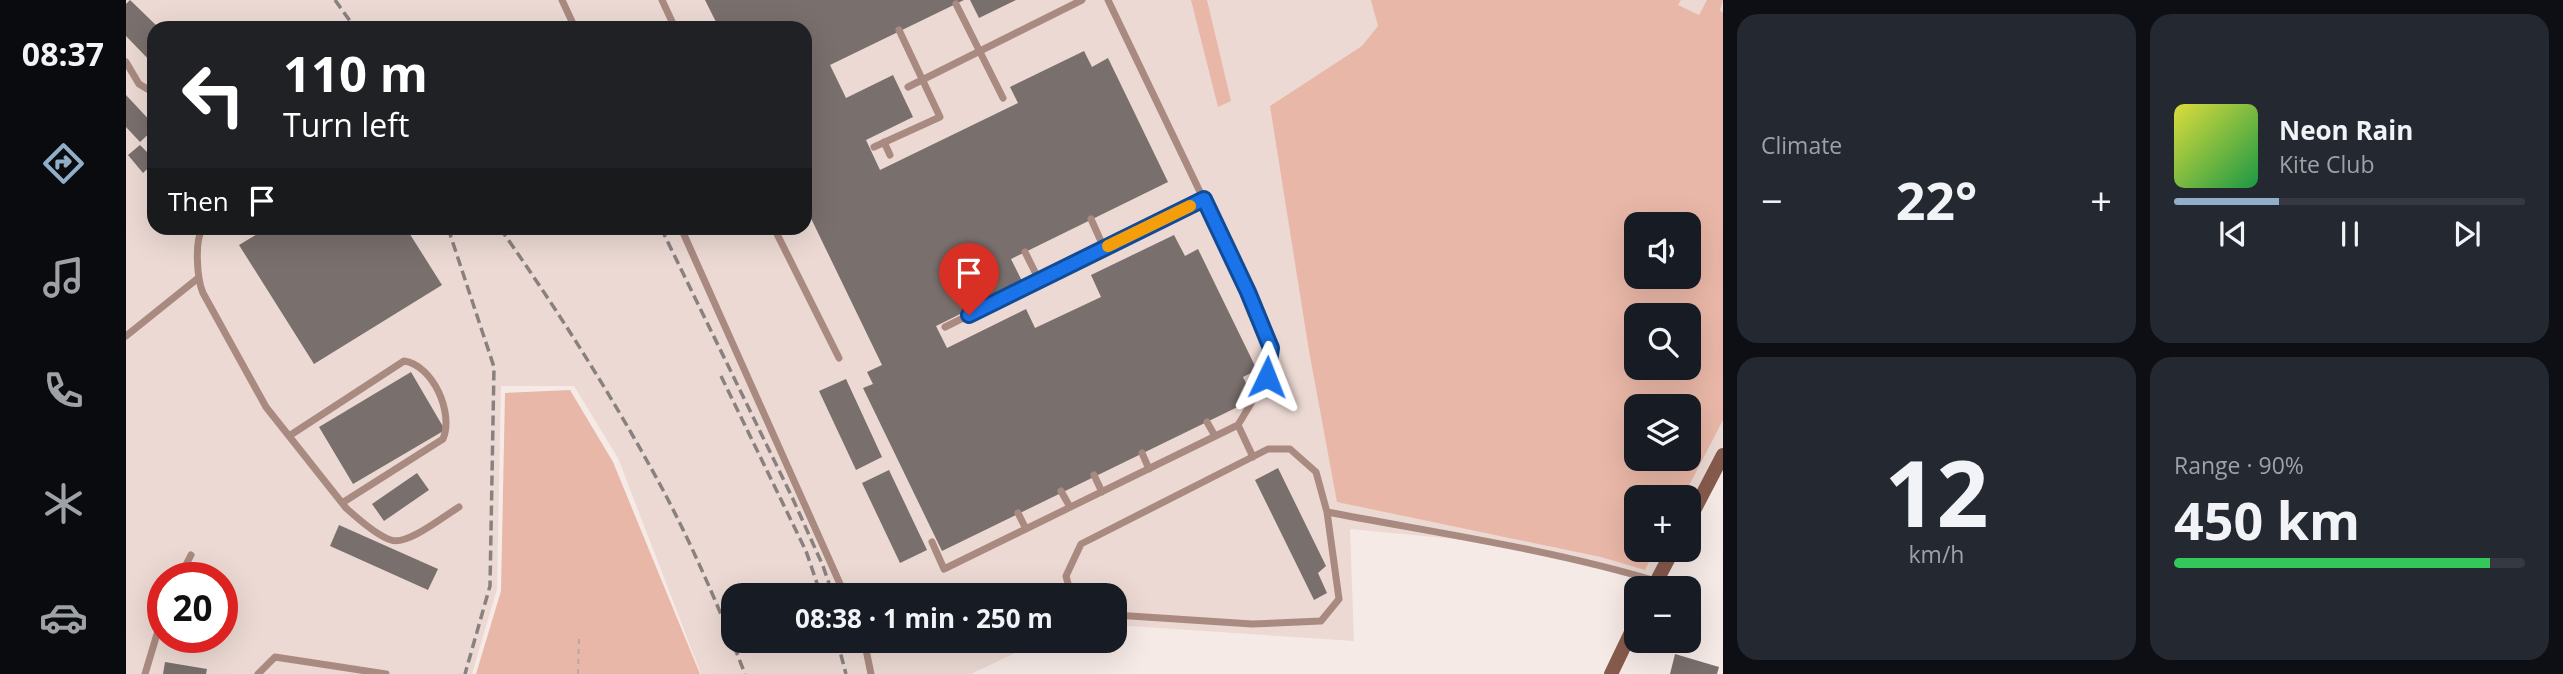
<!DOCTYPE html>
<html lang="en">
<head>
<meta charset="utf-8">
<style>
  :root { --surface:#171b24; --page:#242831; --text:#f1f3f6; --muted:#9ea1a6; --line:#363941; --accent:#90aec8 }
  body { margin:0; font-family:"Open Sans",sans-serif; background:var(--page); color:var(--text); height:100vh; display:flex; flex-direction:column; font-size:26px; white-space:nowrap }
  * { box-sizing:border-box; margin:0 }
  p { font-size:23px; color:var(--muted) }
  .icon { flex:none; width:38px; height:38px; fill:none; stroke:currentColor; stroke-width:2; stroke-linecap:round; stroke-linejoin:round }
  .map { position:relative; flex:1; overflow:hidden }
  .drawer { display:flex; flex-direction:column; gap:14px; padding:14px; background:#0d0f14; width:840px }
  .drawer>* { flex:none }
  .guide { position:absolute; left:21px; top:21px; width:665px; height:214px; border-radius:21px; box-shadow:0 7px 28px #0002; background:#202124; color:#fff; overflow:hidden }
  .controls { position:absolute; left:1498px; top:212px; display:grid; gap:14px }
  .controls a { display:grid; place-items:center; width:77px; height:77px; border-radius:14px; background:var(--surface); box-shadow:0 7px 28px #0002; font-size:35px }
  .speed { position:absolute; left:21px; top:562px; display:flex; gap:14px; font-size:35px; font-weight:700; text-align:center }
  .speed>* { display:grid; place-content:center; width:91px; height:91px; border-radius:50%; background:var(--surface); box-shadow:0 7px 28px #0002; line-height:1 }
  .speed .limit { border:10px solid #d22; background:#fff; color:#111 }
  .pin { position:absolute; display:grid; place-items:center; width:60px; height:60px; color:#fff; margin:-72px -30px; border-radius:50% 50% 50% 0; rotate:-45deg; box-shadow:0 0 7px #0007 }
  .pin .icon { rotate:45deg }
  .me { position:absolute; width:77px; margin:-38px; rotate:2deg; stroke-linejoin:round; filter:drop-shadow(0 0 5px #0008) }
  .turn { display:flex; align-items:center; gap:24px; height:147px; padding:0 21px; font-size:32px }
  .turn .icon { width:91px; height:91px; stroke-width:2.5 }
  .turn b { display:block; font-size:49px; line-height:60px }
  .then { display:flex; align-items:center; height:66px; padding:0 21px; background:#0003; gap:14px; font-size:26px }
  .big { font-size:52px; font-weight:700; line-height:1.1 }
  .drawer .tile { flex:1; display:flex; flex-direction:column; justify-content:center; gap:10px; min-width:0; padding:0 24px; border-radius:21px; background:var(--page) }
  .drawer .dial { align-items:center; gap:0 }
  .dial b { font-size:91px; line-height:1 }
  .song { display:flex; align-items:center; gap:21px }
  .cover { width:84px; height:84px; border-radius:10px; background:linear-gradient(135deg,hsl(60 70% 55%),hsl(140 70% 35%)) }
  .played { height:7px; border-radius:4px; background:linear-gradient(90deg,var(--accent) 30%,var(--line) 30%) }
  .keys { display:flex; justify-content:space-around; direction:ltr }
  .heat { display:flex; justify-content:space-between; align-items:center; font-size:38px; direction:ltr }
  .charge { height:10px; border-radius:5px; background:linear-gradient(90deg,#34c759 90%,var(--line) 0) }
  .drawer .tiles { flex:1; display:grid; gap:14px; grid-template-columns:repeat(2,1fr) }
  .trip { position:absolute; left:595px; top:583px; width:406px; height:70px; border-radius:21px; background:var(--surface); box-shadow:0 7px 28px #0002; font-weight:700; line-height:70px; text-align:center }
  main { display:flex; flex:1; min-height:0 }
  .dock { display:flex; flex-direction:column; width:126px; justify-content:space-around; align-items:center; background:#090b0e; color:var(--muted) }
  .dock .icon { width:49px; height:49px }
  .dock .selected { color:var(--accent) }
  .dock b { font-size:32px; color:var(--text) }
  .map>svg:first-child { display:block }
  .built { fill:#ecd9d3; fill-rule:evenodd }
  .green { fill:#e9b7a7; fill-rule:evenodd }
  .building { fill:#796f6c }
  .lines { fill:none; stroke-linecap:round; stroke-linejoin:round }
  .path { stroke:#b3aaa7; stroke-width:2; stroke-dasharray:5 5; stroke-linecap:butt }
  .lane { stroke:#a98a80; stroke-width:7 }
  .secondary { stroke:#865b4d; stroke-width:14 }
  .rail { stroke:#89817f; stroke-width:3.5; stroke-dasharray:10 5; stroke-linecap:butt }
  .route-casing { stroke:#114b97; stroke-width:18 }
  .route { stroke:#1a73e8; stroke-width:12 }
  .slow { stroke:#f59e0b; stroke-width:12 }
</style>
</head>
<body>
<main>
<nav class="dock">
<b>08:37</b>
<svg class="icon selected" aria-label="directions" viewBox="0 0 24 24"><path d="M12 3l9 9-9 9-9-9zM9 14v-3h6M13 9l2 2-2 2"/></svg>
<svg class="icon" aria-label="music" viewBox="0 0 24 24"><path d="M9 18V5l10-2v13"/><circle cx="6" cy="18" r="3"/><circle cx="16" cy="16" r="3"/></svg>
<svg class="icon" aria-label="phone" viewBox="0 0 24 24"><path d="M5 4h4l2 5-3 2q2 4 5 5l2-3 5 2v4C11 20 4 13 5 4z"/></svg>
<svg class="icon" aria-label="climate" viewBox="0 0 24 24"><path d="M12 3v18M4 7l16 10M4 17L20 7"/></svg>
<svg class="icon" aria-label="car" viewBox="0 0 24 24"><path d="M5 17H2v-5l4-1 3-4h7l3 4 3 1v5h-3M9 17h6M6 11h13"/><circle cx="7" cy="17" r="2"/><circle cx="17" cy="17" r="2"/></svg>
</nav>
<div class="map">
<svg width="1597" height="674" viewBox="0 0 1597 674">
  <rect width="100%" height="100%" fill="#f6eae6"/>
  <path class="built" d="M0,0h1597v455l-34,65v-23h-53v53h37l-16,31 -172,-39 -135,-13 4,112 -239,-16v-30h-382v45l307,1 -69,33h-270l-83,-216 -44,-72h-73l-4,203 -25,85h-346zM28,28h651v200h-651zM1510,224h53v52h-53zM1510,315h53v53h-53zM1510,406h53v52h-53zM37,578h59v59h-59z"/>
  <path class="green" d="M1065,0h16l24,101 -13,6z
    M1245,0h310l-3,5 21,10 8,-15h16l-3,10 3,3v407l-40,77h-47v53h19l-10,20 -44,-13 -264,-55 -28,-151 -39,-245 92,-60 16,-20zM1563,224v52h-53v-52zM1563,315v53h-53v-53zM1563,406v52h-53v-52z
    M444,390l43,72 87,212h-224l25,-83 4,-198z"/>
  <path class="building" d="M4,0l29,28h-5l-2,35 -26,-27v-32z
    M579,0h259l-134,65 16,33 47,-23 20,42 -47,23 14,30 138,-67 -8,-16 74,-36 8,16 16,-9 60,124 -157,77 12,24 -87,43 11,22 79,-39 9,19 66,-31 -10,-22 83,-40 11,21 13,-7 59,121 -14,7 11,22 -312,152 -79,-163 10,-4 -6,-12 15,-7 -77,-159v-178h-86z
    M844,0h46l-37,18z
    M0,95l28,30v4l-14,13 -14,-15z
    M14,145l8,8 6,-7v17l-11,10 -15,-18z
    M141,228h139l36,57 -128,79 -75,-119z
    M285,372l34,58 -92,54 -34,-57z
    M720,379l36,78 -26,13 -37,-79z
    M1152,468l48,98 -8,7 9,20 -13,7 -59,-120z
    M763,470l38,80 -27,13 -38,-80z
    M291,473l12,17 -45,31 -12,-17z
    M213,525l99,44 -10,21 -98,-44z
    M1549,654l44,13 -2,7h-47z
    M39,662l42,7 -1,5h-43z"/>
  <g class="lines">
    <path class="path" d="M452,674l1,-36"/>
    <path class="lane" d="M436,0l13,28
      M536,0l13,28
      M982,0l140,292 23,56 -4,29 -29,48 15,32
      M830,4l47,94
      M0,62l13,22 10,6 5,-3
      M782,87l174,-87
      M758,142l6,13
      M748,147l66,-30 -41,-87
      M965,219l13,29
      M77,228c-9,12 -6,51 0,65l63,114 80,101c11,10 31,28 45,32 16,6 53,-24 68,-33
      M555,228l164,367
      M648,228l65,130
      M899,252l14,28
      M819,327l259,-128
      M0,336l71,-57
      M1081,422l8,14
      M163,436l115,-75c29,4 50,52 39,78l-101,64
      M1016,453l7,16
      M968,475l8,17
      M935,491l9,16
      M1201,512c110,21 222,37 329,69
      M892,513l8,16
      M806,542l12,27 294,-144
      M53,578l12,-23
      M945,595l-5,-19 15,-32 187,-95h22l26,23 11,40 12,87 -18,22 -69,3 -137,-9
      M738,640l7,34
      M19,674l18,-60
      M132,674l17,-17 111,17"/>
    <path class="secondary" d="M1563,520l34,-65
      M1527,588l20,-38
      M1485,674l25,-52"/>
    <path class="rail" d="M209,0l20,28
      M322,228l46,139 -4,219 -25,88
      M374,228c59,84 114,171 163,262 31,59 58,122 82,184
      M535,228l131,269 31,69 10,29
      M595,376l85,175 15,44
      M711,640l9,34"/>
  </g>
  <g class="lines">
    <g class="route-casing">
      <path id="route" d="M843,315l235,-116 44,93 23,56 -4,29"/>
    </g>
    <use href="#route" class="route"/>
    <path class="slow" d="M982,246l82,-40"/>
  </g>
</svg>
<div class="controls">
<a><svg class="icon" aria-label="sound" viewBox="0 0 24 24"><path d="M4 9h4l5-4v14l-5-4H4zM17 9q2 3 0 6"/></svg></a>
<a><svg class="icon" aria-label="search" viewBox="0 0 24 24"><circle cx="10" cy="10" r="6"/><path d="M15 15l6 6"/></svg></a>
<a><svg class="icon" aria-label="layers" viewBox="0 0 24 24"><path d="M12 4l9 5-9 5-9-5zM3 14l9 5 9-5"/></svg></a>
<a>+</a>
<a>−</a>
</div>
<div class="speed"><div class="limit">20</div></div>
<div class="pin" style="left:843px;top:315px;background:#d93025"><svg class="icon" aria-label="arrive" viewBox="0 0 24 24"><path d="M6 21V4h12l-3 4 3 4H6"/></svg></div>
<svg class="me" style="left:1141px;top:377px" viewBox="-20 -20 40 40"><path d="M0-17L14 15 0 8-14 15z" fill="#1a73e8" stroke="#fff" stroke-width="4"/></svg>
<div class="trip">08:38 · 1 min · 250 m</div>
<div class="guide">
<div class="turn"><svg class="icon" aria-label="left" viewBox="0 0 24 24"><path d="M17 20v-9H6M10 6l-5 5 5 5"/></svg><div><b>110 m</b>Turn left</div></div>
<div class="then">Then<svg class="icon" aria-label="arrive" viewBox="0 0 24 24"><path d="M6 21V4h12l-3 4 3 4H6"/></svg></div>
</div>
</div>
<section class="drawer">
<div class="tiles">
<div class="tile"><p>Climate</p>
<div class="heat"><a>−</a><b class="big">22°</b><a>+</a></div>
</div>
<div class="tile">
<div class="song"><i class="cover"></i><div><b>Neon Rain</b><p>Kite Club</p></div></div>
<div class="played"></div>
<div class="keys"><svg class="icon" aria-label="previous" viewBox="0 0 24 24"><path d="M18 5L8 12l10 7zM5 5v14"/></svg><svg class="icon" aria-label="pause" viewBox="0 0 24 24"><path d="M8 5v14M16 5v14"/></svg><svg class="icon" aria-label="next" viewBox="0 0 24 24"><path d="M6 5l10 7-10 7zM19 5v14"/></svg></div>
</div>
<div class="tile dial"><b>12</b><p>km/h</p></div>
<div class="tile"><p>Range · 90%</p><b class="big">450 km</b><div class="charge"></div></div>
</div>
</section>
</main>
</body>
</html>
